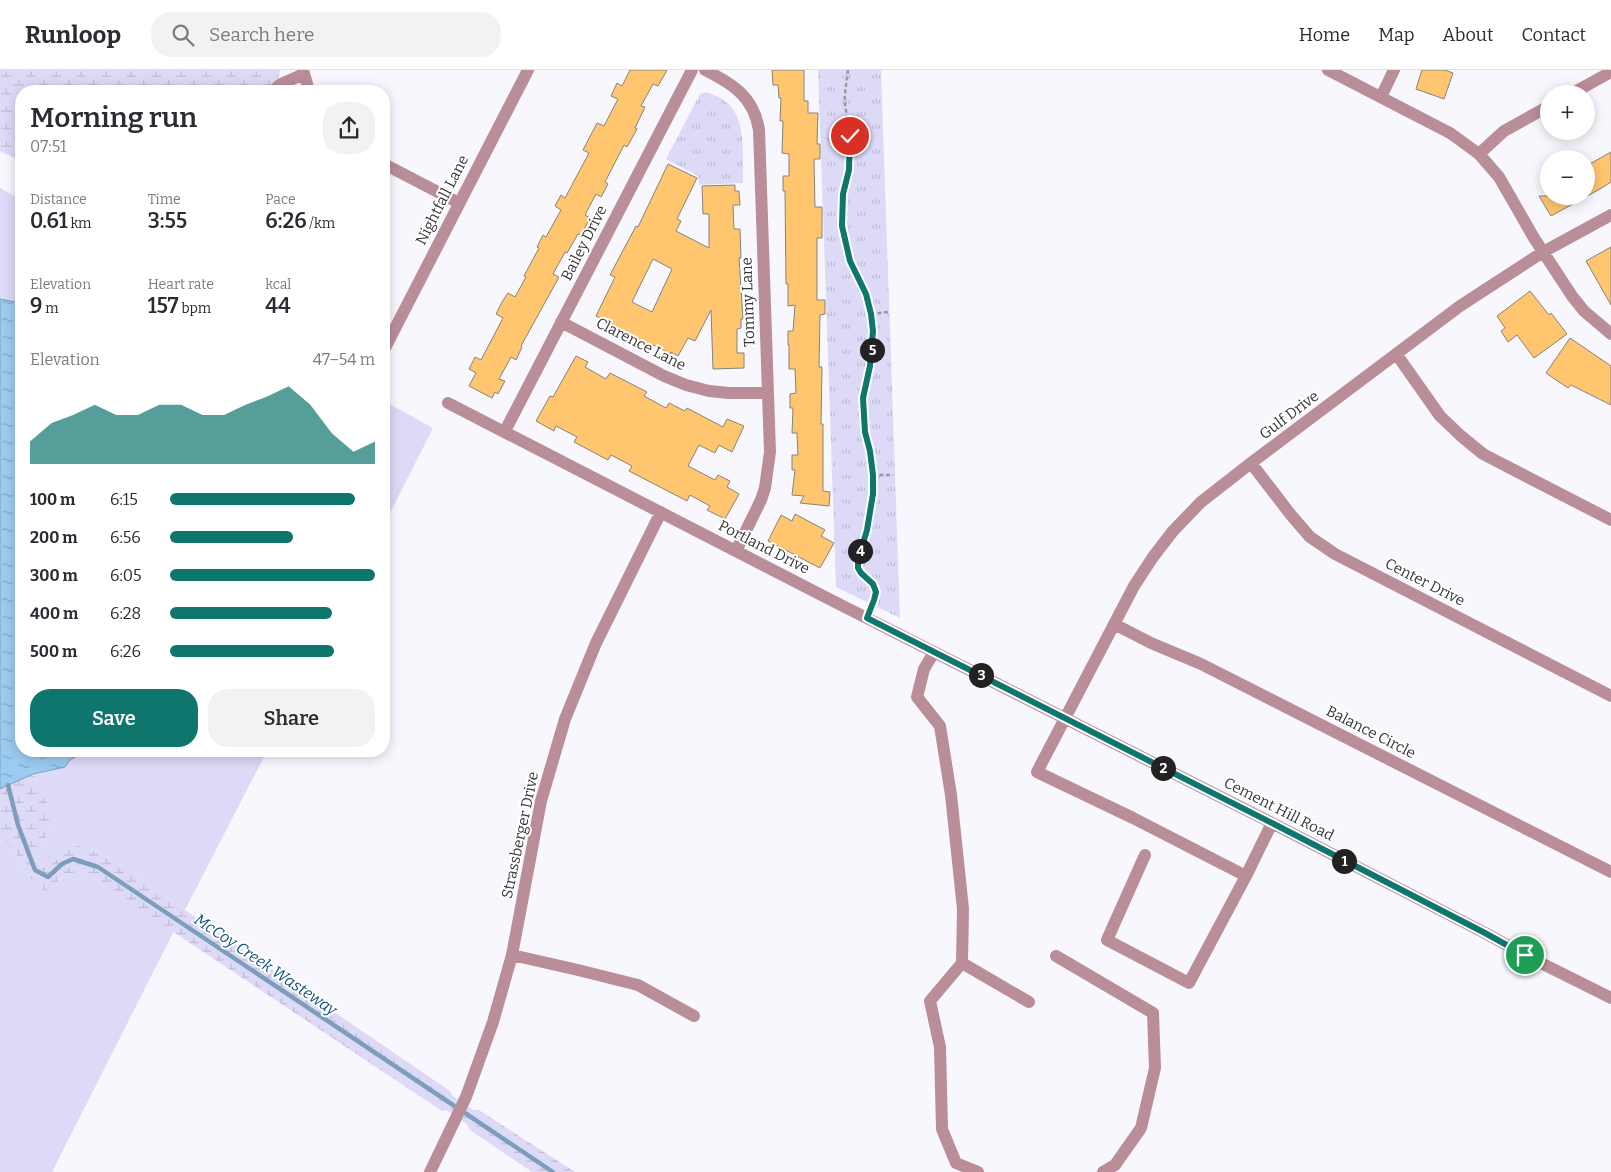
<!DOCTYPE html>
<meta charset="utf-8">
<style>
body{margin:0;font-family:Bitter,serif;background:#f2f2f3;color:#2b2b33;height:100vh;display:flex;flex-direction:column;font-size:19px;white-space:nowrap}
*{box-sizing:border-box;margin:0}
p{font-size:16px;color:#7c7c81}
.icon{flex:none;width:28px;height:28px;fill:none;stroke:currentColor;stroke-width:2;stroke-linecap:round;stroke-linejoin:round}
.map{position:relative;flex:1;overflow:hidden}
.side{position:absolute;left:15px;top:15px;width:375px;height:672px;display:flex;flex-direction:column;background:#fff;border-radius:20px;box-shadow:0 2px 12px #0003}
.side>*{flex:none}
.buttons{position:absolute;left:1540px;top:15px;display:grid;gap:10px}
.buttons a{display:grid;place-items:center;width:55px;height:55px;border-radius:50%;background:#fff;box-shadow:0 2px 12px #0003;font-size:25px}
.pin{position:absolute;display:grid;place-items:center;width:42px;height:42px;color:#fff;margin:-21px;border:2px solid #fff;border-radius:50%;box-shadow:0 1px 5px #0007}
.km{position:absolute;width:25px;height:25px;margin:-12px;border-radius:50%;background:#222;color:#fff;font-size:14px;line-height:25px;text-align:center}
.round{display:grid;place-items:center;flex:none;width:52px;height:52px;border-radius:20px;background:#f2f2f3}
.head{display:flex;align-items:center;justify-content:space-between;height:85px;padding:0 15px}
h1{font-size:28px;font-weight:600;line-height:38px}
.metrics{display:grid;grid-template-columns:repeat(3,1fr);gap:8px;height:85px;padding:5px 15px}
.metrics div{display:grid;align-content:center}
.metrics b{font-size:21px;font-weight:600}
.metrics small{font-size:14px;font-weight:400}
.metrics p{font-size:14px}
.chart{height:140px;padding:10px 15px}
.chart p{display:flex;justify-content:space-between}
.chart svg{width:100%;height:90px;margin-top:5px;fill:#0f766e;opacity:.7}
.button{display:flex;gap:10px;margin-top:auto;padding:10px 15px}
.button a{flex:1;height:58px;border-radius:20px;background:#0f766e;color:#fff;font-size:20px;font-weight:600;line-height:58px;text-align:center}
.button a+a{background:#f2f2f3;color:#2b2b33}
ul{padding:0 15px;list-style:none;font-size:16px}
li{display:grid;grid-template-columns:80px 60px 1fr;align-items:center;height:38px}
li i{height:12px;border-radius:6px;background:#0f766e}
header{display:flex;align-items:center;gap:30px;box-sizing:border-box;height:70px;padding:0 25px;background:#fff;border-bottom:1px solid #e1e1e2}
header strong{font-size:24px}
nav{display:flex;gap:28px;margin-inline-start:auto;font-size:18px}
.search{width:350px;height:45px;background:#f2f2f3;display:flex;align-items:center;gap:12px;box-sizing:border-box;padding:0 18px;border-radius:20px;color:#7c7c81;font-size:19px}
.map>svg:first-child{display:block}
</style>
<header>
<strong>Runloop</strong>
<div class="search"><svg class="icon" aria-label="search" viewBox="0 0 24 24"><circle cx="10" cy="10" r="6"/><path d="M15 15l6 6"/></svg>Search here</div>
<nav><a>Home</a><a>Map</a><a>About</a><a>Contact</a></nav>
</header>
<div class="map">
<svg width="1611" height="1102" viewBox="0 0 1611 1102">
<defs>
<pattern id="wetland-marsh" width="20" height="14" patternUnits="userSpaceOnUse" patternTransform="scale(1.25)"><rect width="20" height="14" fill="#dddaf8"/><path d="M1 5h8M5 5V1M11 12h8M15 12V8" fill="none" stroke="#bebcd5"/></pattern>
<pattern id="park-tufts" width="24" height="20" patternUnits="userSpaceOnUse" patternTransform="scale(1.25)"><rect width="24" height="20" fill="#dddaf8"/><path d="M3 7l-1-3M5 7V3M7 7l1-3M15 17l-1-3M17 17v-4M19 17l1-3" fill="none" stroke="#bebcd5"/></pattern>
<pattern id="water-ripples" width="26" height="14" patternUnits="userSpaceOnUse" patternTransform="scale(1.25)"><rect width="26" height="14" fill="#9bcbf1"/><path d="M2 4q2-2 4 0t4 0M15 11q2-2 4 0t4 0" fill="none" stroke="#7fa6c4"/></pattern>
</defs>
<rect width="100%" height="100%" fill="#f8f7fe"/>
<path fill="#dddaf8" d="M0,118L21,130V233L0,229Z
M384,331L433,358L384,455Z
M85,681H267L185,840L129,800L105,786L73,774L47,798L36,793L38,784L55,749L33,704L65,697L70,690Z
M0,765L5,772L16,783L22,799L31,809L39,813L45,822C66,810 58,798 88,805L174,861L52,1102H0Z"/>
<path fill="url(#wetland-marsh)" d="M0,0H280C280,9 274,14 268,19L263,15L259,19L260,21H21V91L0,81Z
M33,704L55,749L38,784L36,793L47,798L73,774L105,786L129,800L185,840L450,1021L452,1025L473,1040H479L575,1102H532L470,1060L467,1054L446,1040L442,1041L88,805C59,798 65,810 45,822L39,813L31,809L22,799L16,783L5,772L0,765V719Z"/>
<path fill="url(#park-tufts)" d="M818,0H881L900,548L836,517Z
M707,22C713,25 720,27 725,31C748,48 742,88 743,113L699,115L698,106L666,89L700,24Z"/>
<path fill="url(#water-ripples)" stroke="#7d9eba" d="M0,229L21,233V681H85L70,690L65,697L33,704L0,719Z"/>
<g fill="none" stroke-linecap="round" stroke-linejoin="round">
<path stroke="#7d9eba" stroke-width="4.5" d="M8,715L18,755L35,800L48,807L62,794L73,789L98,797L553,1102"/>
</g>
<path fill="#ffc56f" stroke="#87837c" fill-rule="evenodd" d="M630,0H667L658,16L653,14L641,36L645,37L635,58L637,59L627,77L624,75L605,112L608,114L601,127L596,124L585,145L590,148L581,165L578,164L567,183L565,182L553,204L559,207L521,276L522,277L516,290L511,287L499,309L505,311L498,324L495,322L492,328L469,316L476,303L469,299L475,287L481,290L503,248L496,244L502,232L508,223L515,227L526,207L524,206L539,178L537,177L543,165L546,167L561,140L555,136L561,125L565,128L589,83L583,80L597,53L604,56L618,29L611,26L617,13L622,16Z
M772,0H804V31H808V43H818L817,74H820V89H814L815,137H822V168H817V230H825V244L820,245L819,297H822L821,354H823V421L830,422L829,436L800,433L804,426L792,425L795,400H792V385H798L797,363H792L793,338H790V324L796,323L795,299H789V275H788V261H793L795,235L788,236V214H786L785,121H783V106H789V84L782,83L783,51H780L781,28H779L778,15H773Z
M1422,0H1445L1453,3L1444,29L1416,19Z
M1611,82V112L1600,119L1551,146L1539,126H1586V96Z
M668,94L697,108L677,149L681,151L676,161L709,178V144H703L702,116L735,115V121H739L740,135H733L734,159H740L741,188H739L743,249H741V258L737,259V283H744V298L713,299L711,240L695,271L688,268L678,286L671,282V284L651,274L650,275L596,246L615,207L610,205L636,156L638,157ZM653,189L672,199L652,242L632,232Z
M1611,177V235L1586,191Z
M1530,221L1549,245L1551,243L1567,264L1534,288L1517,265L1508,272L1501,261L1505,258L1497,246Z
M1570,268L1611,296V335L1571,315L1568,318L1546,303Z
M576,286L588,292L585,297L606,309L610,303L647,322L644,326L666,338L669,333L685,341L687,338L723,357L727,349L744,356L732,382L719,375L715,383L699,375L688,396L715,410L718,405L730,411L727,417L739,424L725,449L707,440L710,436L690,425L687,431L629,401L632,396L611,385L608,390L574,372L577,367L556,356L554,361L536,351L550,326L553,327Z
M795,444L825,460L821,466L834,473L820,498L768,471L781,445L792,451Z"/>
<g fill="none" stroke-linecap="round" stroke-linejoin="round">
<path stroke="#99989d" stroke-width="2.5" stroke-dasharray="4 2.5" stroke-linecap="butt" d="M848,0C847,11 844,23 845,34C847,50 851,66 851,83C850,97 846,110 843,123C841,139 842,157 845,172C851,204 872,229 873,262C873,273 872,285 870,296C868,307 864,318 863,329C861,362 876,393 873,426C871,438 870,449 867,460C864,470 857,482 857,493C858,514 885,506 871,538
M871,244L888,242
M873,405H893"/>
<path stroke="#ba8e99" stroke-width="12" d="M303,0L309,21
M705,0C733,14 754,27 759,60L770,382L765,418L761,430L736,481
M1328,0L1450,63L1479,84L1499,107L1534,168L1572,226L1584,241L1611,264
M273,21L281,14L304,4
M1571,24L1611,2
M1381,27L1394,0
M1479,84L1504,61L1549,36
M384,94L459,133
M561,252L664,306L686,315L709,321L729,323H767
M386,276L528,0
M1397,285L1440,346L1461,366L1483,384L1611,450
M448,333L833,531L1272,753L1485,863L1525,885L1611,928
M505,361L692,0
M1251,393L1291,445L1310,467L1335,484L1611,626
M1114,554L1151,573L1201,594L1611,802
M934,582L924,599L917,627L940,656L951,725L963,839L962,893L1029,932
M1272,753L1246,806L1133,748L1037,702L1134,516L1153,487L1173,461L1201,432L1251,393L1460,236L1543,182L1611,145
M1145,785L1107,870L1189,913L1246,806
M512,885L578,900L638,915L694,946
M1056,886L1153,943L1155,998L1141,1058L1115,1095L1103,1102
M962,893L930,931L940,977L942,1059L956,1093L978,1102
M430,1102L466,1027L493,952L512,885L541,731L565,649L596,573L661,442"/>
</g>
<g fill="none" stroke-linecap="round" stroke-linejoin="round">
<g stroke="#fff" stroke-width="10">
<path id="route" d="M850,66L849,100L843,124L842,156L850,191L866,224L871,244L873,261L870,296L863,328L865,362L870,381L873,405V424L867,460L858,490V498L861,503L873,514L876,522L874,530L867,548L1272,753L1485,863L1525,885"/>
</g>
<use href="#route" stroke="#0f766e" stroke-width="6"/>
</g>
<g text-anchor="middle" stroke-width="4" stroke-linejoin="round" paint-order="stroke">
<g font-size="15" fill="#363639" stroke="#fff">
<text transform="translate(442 130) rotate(-63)" y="5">Nightfall Lane</text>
<text transform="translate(584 173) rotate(-63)" y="5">Bailey Drive</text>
<text transform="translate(748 232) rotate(-92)" y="5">Tommy Lane</text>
<text transform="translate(641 274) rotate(27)" y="5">Clarence Lane</text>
<text transform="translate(1289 345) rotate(-37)" y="5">Gulf Drive</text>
<text transform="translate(764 477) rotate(27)" y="5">Portland Drive</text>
<text transform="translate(1425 512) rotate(27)" y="5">Center Drive</text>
<text transform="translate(1371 662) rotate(27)" y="5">Balance Circle</text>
<text transform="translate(1279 739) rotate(27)" y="5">Cement Hill Road</text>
<text transform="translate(520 765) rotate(-78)" y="5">Strassberger Drive</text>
</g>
<g font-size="16" font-style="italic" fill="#12517a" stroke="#fff">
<text transform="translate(266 894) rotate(34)" y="6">McCoy Creek Wasteway</text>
</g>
</g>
</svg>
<div class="buttons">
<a>+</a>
<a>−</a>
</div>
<div class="pin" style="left:1525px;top:885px;background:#1e9e55"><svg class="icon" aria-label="arrive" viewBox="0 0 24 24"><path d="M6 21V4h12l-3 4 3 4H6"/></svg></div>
<div class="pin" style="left:850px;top:66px;background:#d93025"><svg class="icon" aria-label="check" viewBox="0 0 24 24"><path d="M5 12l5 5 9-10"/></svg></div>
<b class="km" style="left:1344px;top:791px">1</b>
<b class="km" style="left:1163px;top:698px">2</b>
<b class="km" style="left:981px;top:605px">3</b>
<b class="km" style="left:860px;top:481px">4</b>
<b class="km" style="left:872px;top:280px">5</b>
<section class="side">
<div class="head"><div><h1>Morning run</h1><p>07:51</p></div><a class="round"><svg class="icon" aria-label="share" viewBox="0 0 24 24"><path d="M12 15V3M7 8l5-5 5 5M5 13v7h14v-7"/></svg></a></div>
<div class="metrics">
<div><p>Distance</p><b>0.61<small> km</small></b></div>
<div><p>Time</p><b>3:55</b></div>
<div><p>Pace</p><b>6:26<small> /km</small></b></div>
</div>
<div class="metrics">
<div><p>Elevation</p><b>9<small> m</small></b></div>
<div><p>Heart rate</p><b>157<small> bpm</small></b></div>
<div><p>kcal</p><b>44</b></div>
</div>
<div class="chart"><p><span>Elevation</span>47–54 m</p>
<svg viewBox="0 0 160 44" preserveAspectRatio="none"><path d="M0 44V33L10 24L20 20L30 15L40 20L50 20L60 15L70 15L80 20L90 20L100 15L110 11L120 6L130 15L140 29L150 38L160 33V44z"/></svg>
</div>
<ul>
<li><b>100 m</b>6:15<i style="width:90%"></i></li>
<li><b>200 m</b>6:56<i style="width:60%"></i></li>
<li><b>300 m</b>6:05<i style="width:100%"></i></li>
<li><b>400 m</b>6:28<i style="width:79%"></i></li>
<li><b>500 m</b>6:26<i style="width:80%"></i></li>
</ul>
<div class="button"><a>Save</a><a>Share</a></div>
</section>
</div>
